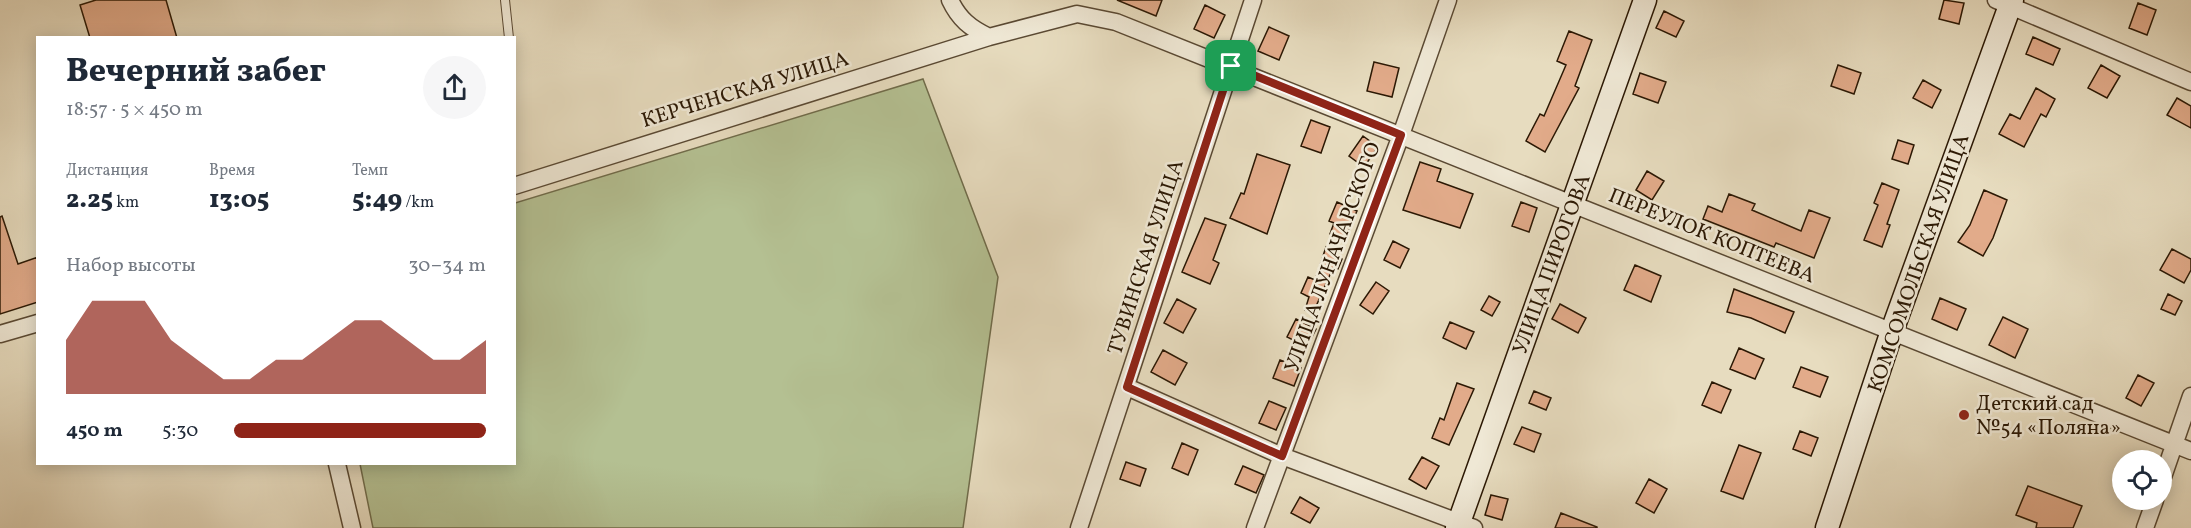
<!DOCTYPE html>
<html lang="ru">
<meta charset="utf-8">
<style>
body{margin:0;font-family:Vollkorn,serif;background:#f6f6f7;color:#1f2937;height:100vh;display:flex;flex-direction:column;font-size:22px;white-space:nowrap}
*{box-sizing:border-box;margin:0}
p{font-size:20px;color:#747a83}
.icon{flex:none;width:33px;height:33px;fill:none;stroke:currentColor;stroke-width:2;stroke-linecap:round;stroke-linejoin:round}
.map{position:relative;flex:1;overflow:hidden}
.details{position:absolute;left:36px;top:36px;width:480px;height:429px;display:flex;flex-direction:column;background:#fff;border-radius:0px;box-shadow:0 3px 15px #0003}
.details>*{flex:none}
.tools{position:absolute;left:2112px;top:450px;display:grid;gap:12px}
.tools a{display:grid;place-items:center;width:60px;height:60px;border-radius:50%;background:#fff;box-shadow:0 3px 15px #0003;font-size:30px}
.pin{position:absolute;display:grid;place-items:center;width:51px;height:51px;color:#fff;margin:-26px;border-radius:12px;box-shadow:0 3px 9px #0006}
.round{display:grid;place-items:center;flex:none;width:63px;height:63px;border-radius:32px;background:#f6f6f7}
.head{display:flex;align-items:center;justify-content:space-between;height:102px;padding:0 30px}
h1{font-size:33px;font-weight:800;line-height:45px}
.metrics{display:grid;grid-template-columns:repeat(3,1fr);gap:9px;height:102px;padding:6px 30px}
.metrics div{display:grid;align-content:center}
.metrics b{font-size:26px;font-weight:800}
.metrics small{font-size:16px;font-weight:400}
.metrics p{font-size:16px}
.chart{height:168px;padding:12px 30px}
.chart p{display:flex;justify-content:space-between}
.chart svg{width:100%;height:108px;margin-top:6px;fill:#8f2418;opacity:.7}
ul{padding:0 30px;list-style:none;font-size:20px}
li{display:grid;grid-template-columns:96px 72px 1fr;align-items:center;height:45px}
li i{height:15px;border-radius:8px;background:#8f2418}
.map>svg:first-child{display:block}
</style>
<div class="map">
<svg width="2191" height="528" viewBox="0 0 2191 528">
<rect width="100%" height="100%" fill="#e7dcbf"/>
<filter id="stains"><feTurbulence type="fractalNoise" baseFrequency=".00333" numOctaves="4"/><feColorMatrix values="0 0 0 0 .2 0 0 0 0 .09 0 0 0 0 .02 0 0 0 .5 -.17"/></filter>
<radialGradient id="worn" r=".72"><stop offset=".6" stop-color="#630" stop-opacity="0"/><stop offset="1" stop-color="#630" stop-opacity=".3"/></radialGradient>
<path fill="#b4c092" stroke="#706c4b" stroke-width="1.5" d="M923,79L998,277L963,528H373L360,464H514L515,203Z"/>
<path fill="#e2ab8a" stroke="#2b1804" stroke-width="1.5" d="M96,0H166L177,38H90L80,5Z
M1117,0H1162L1156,16Z
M1944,0L1964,3L1959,24L1939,19Z
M2138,3L2156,10L2147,35L2129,28Z
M1205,5L1225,15L1214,38L1194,29Z
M1664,11L1684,21L1676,37L1656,28Z
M1269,27L1289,36L1279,60L1258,51Z
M1569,31L1592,40L1575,86L1579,88L1545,152L1526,141L1540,114L1544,116L1566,65L1557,61Z
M2033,37L2060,49L2053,65L2026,54Z
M1374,62L1399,68L1392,97L1367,91Z
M1838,65L1861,73L1854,94L1831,86Z
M2101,65L2120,76L2107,98L2088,88Z
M1640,73L1666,82L1658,103L1633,94Z
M1923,80L1941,90L1932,108L1913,98Z
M2036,88L2055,99L2046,117L2041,114L2024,147L1999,134L2010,114L2020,119Z
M2177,98L2191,106V128L2167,115Z
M1311,120L1330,127L1321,153L1301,146Z
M1363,136L1378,147L1364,167L1349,156Z
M1898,140L1914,145L1908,164L1892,159Z
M1257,154L1290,165L1267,234L1230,218L1241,193L1244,194Z
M1420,162L1441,169L1437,181L1473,194L1460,228L1403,210Z
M1647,171L1664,181L1652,200L1636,190Z
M1882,183L1899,190L1887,224L1890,225L1882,247L1864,240L1878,205L1874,203Z
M1984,190L2007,200L1993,238L1983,256L1958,242L1970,225Z
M1729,194L1755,204L1752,210L1801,231L1809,210L1830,218L1814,258L1776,243L1774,247L1703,219L1708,206L1722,212Z
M1337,202L1357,211L1344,241L1330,234L1334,223L1329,221Z
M1521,202L1537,208L1529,232L1512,226Z
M2,216L18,264L38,257V302L0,314V217Z
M1205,218L1226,225L1213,260L1219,263L1210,284L1182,272Z
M1393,241L1409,249L1400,268L1384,260Z
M1326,247L1342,259L1338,269L1333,268L1313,313L1305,310L1309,297L1301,293L1308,277L1315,280Z
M2172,249L2191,259V270L2184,283L2160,270Z
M1635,265L1661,276L1651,302L1624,290Z
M1376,282L1389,291L1373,314L1360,305Z
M1734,289L1794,312L1785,333L1751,318L1727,312Z
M2168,294L2182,301L2175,315L2161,309Z
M1489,296L1500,302L1492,316L1481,310Z
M1940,298L1966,309L1957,330L1932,319Z
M1177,299L1196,309L1183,333L1164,323Z
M1560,304L1586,318L1578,333L1552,319Z
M2003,317L2028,329L2015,358L1989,345Z
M1296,319L1316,329L1307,347L1287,337Z
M1450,322L1474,332L1466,349L1443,338Z
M1739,348L1764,359L1755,379L1730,369Z
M1163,350L1187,363L1175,385L1151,372Z
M1280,360L1301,368L1294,386L1273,378Z
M1801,367L1828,377L1820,397L1793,387Z
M2138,375L2154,383L2141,406L2126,398Z
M1712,382L1731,390L1721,413L1702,405Z
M1457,383L1474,389L1449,445L1432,438L1440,418L1444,420Z
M1534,391L1551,398L1546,410L1529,403Z
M1269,401L1286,408L1276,430L1259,423Z
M1522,427L1541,434L1534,452L1514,444Z
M1800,431L1818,438L1811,456L1793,449Z
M1182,443L1198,450L1188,475L1172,468Z
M1739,445L1761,453L1743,499L1721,491Z
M1422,457L1439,466L1426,489L1409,479Z
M1126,462L1146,469L1140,486L1120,479Z
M1243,466L1264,475L1256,493L1235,484Z
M1649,479L1667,489L1654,513L1636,503Z
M2028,486L2082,506L2073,528H2036L2037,523L2016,515Z
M1491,495L1508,499L1502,520L1485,515Z
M1300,497L1319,508L1310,523L1291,513Z
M1561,513L1597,527V528H1555Z"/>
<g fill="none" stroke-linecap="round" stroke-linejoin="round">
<g stroke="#5a4933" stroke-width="10">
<path id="service" d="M505,0L509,38"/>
</g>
<g stroke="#5a4933" stroke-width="19">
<path id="minor" d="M950,0C959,19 970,28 989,37L1077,14L1116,22L2191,451
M1996,0L2191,82
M514,186L989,37
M0,334L38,323
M1127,387L1282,456L1474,528
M337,464L352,528
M2162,480L2191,396
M1079,528L1253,0
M1255,528L1401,135L1448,0
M2145,528L2155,500"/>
</g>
<g stroke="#2b1804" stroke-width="25">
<path id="secondary" d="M1457,528L1645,0
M1827,528L1892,331L2012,0"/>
</g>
<use href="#service" stroke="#efe8d5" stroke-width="8"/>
<use href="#minor" stroke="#efe8d5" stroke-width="16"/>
<use href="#secondary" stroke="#efe8d5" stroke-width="22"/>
</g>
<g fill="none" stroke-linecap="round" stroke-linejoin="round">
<g stroke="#fff" stroke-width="12">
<path id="route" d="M1231,66L1401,135L1282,456L1127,387Z"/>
</g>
<use href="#route" stroke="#8f2418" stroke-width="8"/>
</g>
<circle fill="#8f2418" stroke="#efe8d5" stroke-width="2" cx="1964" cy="415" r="6"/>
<g text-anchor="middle" stroke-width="5" stroke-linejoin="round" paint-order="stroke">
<g font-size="21" fill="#2b1804" stroke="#efe8d5">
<text transform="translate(745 89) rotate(-17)" y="7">КЕРЧЕНСКАЯ УЛИЦА</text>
<text transform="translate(1712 235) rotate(22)" y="7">ПЕРЕУЛОК КОПТЕЕВА</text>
<text transform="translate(1145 257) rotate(-72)" y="7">ТУВИНСКАЯ УЛИЦА</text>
<text transform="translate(1332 257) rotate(-70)" y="7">УЛИЦА ЛУНАЧАРСКОГО</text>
<text transform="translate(1918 263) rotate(-71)" y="7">КОМСОМОЛЬСКАЯ УЛИЦА</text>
<text transform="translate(1551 264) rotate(-70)" y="7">УЛИЦА ПИРОГОВА</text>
</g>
<g font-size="21" fill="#2b1804" stroke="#efe8d5" text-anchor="start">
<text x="1976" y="410">Детский сад<tspan x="1976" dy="24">№54 «Поляна»</tspan></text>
</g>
</g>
<rect width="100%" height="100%" filter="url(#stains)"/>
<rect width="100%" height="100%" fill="url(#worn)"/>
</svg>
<div class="tools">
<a><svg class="icon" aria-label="locate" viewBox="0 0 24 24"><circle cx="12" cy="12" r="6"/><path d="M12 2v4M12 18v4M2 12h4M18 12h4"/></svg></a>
</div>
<div class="pin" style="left:1231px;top:66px;background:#1e9e55"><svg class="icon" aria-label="arrive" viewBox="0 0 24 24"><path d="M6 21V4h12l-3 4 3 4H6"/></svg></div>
<section class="details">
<div class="head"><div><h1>Вечерний забег</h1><p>18:57 · 5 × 450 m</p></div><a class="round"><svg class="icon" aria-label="share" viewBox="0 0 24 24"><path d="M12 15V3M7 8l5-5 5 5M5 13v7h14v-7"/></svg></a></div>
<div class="metrics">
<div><p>Дистанция</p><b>2.25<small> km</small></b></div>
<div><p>Время</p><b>13:05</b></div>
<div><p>Темп</p><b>5:49<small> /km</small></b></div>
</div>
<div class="chart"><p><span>Набор высоты</span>30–34 m</p>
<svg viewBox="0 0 160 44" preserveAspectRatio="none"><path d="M0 44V22L10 6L20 6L30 6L40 22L50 30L60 38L70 38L80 30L90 30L100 22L110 14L120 14L130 22L140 30L150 30L160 22V44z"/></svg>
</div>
<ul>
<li><b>450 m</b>5:30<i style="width:100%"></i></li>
</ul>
</section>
</div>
